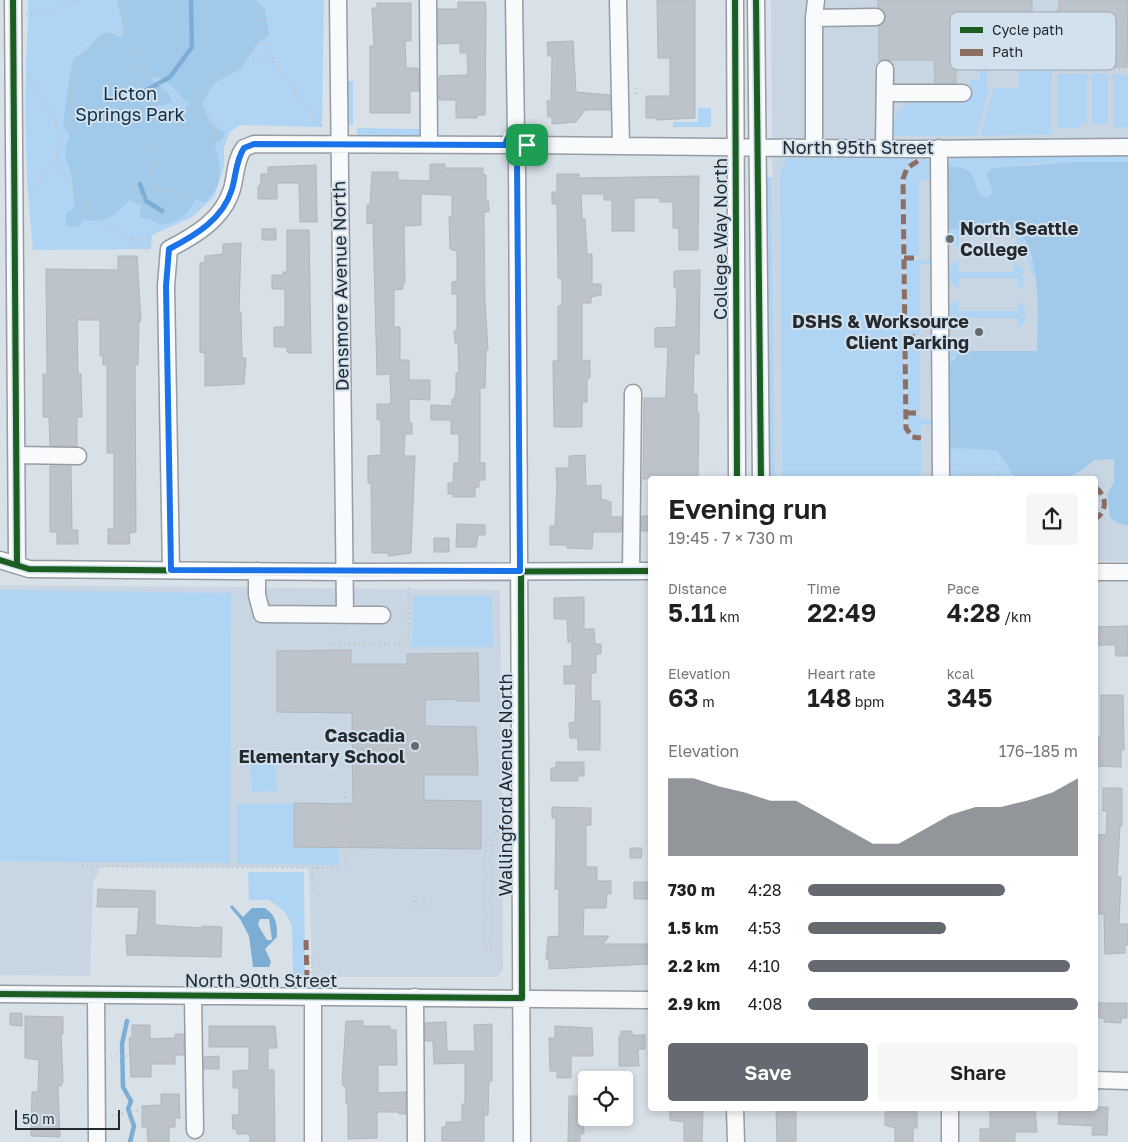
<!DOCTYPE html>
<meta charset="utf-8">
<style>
body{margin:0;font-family:"Golos Text",sans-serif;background:#f6f6f6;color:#202124;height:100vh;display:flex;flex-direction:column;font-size:19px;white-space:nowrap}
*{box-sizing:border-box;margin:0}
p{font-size:16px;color:#757577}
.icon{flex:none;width:28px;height:28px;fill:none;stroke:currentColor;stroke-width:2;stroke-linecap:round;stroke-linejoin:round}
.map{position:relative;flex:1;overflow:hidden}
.panel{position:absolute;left:648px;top:476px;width:450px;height:635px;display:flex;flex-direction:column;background:#fff;border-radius:5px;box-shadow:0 2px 8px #0003}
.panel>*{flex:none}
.tools{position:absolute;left:578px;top:1071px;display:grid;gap:10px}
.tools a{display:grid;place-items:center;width:55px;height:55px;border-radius:5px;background:#fff;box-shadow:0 2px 8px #0003;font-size:25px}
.scale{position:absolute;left:15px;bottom:12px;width:105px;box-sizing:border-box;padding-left:5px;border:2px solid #252a2f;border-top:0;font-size:14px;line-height:18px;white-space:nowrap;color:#252a2f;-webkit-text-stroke:4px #d2e1ee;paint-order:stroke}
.pin{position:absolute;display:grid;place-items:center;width:42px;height:42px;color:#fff;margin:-21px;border-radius:10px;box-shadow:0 2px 8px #0006}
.round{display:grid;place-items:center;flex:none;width:52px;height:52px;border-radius:5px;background:#f6f6f6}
.headline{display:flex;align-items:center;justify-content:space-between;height:85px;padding:0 20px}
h1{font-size:28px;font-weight:600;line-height:38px}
.figures{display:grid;grid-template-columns:repeat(3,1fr);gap:8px;height:85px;padding:5px 20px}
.figures div{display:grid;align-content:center}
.figures b{font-size:25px;font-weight:600}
.figures small{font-size:14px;font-weight:400}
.figures p{font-size:14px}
.chart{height:140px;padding:10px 20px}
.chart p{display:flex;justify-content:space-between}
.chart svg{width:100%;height:90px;margin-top:5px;fill:#646a70;opacity:.7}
.cta{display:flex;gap:10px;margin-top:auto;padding:10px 20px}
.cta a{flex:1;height:58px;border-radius:5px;background:#646a70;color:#fff;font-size:20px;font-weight:600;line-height:58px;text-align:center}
.cta a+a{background:#f6f6f6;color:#202124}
ul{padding:0 20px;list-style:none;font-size:16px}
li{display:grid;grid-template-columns:80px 60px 1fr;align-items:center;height:38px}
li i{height:12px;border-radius:6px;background:#646a70}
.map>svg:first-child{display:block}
</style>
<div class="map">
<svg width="1128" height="1142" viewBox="0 0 1128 1142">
<rect width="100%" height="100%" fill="#d8e0e8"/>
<path fill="#c8d6e4" d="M771,0H1128V561H1095V479H775Z
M0,585L500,590L503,970L497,977H312L309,868L101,867L93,882L90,976L0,975Z"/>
<path fill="#b0d4f3" d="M28,0H324L322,127L240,125L230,132L224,147V167L214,197L192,217L152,235L151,249L33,250C27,191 24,132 26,73C26,48 29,25 28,0Z
M980,59H987V87L990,88L976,136H892C892,88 935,100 970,100V80H980Z
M1019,59H1052L1051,134L980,136L994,88H1019Z
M1057,74H1087V123H1081L1080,128H1057Z
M1092,74H1108V124H1092Z
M1113,74L1128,75V127L1113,128Z
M347,81H353V125H347Z
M698,108H711V127H673V122H698Z
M357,128L420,129V135H357Z
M979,155H1128V162L1029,164L986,177L993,193L987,198C978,196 976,191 976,182L948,166L949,161L955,158Z
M915,157L914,161L902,171L901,179L904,428L911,438L921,440V479H782L780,171L787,158Z
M921,157C933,159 931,170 931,179L919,180V256H906L905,176L908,169L920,163Z
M767,177H772L775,479H769Z
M948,229H1011L1024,239L1037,275H1032L1024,247L1017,246L1016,236H959V247L950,242Z
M906,260H931V264H920V335H907Z
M959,261V272H1013L1014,261L1023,269L1024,285L1018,288V278H959V288L950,283L948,272L952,264Z
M956,301H959V311H1018V301C1027,305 1025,314 1025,322L1018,328V318H959V328C948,325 946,316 950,306Z
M907,339H933V347L920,348V412H908Z
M959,341L958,354L948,363L950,346Z
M908,415H920L921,419H933V425H921V436L913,435L909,431Z
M948,448L997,450L1016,479H948Z
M0,590L231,593L230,863L0,861Z
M413,596H492L493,647H412Z
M276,756L277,791L252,792L250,757Z
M294,803L338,847L339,865L237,864V805Z
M248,872H304L305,977H293L292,925L285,912L269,900H249Z"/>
<path fill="#a1c9ea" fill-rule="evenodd" d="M117,0H255L265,9L269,35L257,43L241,69L214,83L202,103L210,124L225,132L222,140L215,143C220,168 226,181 206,202L195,200C186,218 178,222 159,225L152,220L140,217L141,205L129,200C117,215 105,223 84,220L78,227L66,226V213L75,207C73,197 74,185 71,175C67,158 61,154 70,137L63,125C65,114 70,64 74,59C77,55 84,54 87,50C96,41 94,38 107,32L121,37L124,31ZM155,77C169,78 179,97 190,104L173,122L159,118L151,107L173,103L167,92L152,80Z
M1077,162H1128V526L1116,522L1110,517L1107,494L1114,482V459L1094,460C1071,484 1047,479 1016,479L997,450L948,448V363L955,359L959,351H1037C1037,326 1044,235 1010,229C991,225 967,229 948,229V166C988,168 967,194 987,198L993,193L986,173L994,168Z"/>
<path fill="#7cadd4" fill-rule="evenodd" d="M232,905L243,917L252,908H265C277,917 277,923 277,937L265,949L271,962L269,967H253L249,936L240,919L230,907ZM260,919H269L272,940H267L258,925Z"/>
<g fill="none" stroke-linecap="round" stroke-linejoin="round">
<path stroke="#7cadd4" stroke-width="4.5" d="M138,95L170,77L192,47L191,0
M140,184L146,201L162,211
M127,1021L122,1044L123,1087L131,1101L128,1109L134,1126L130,1142"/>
</g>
<path fill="#bdc3ca" stroke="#b0b7bd" d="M657,0H695V118L656,120V118H646V96H670V58H658Z
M878,0H1032V59H956V83H935L934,60H879V26L884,22L886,16L884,11L878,8Z
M1059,0H1128L1127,67L1072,68V47H1057V10H1059Z
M458,2H485L486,8L485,115H477V118H456V100H439V76L468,75L467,53H460V43L438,44V9H458Z
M377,3H411V41H405L406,68H418L419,91H410V113H370V46H374L372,8H377Z
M573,41L576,92L610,95V110H585L576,122L552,124V117H548L547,101H551L552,56H548L547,42Z
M430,164H445V168H483V175H486V200H488L489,212H484V221L485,302L488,350H486L485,388H480V463H485V480H479V487H475V497H453V494H448V483H453L454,463H459V434H451V420H431V405L452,406V399H454L456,392V373H459L458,343H455L454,331H457V294H452V282L457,281V251L450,249L449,217H452V195L421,194V225L404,226L405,283H403V289L394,290V327H400V360H409V380H430V400L409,399V423H412V434H405L404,456H415L411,553L388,556V553H372L371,483H368V456L381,455V420H377V404H390L391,401L390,374L377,375L373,223L367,224V205H370L372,172H398V180L430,181Z
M316,165L317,222H300L299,183H277V199H258V187L261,183V174H268V167Z
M557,174H579V178L699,176L698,250H679V228H673V202H660V198H634V231H612V200H604V194H581L582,219H585L587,254H592V284H601V295L591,297V303H582V361L590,360V378H587V402H582V427H554L553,361H558V306H562V278H558L557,204H552V192H557Z
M262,229H276V240H262Z
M287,230H309L311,353H290L287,352V347H274V327H285V289H272V275H283V272H287Z
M241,243L239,312H241L242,358H246L244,384L205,386V353L200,352V263L205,262V256L223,254V244Z
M118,256H137L141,321H139L138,365H135L136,532L129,533L130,544H108V529H114V453H107V365H103V356H100V320H77L78,374H81L82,417H77V446H50L49,417H43V374H47L46,269L118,270Z
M700,270L699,354H694L693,394H697V413H699L698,479H643L644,398H666V394L668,347H655V328L676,327L677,288H674V271Z
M585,455L586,486L601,485V499L611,502V517H622L621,532H593L592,549L567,548V545H550V526H555L557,487L556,468H569V456Z
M50,466H71L72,530H78V544H57V532H50Z
M642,516H650V531H641Z
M457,524L485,525V535H478L476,547H456Z
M434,538H449V552H434Z
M584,597V629H594L595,644H601V654H596V673H591V701H600V750H578V738H570L569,723L575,722L576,684H564V666H572V642H568L567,619H554V598Z
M1128,626V656H1116L1115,645H1095V627Z
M351,650V664H407V654L478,653L479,701H456V699L425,700V726L476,727L478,775H424V800L481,801V849L294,847V803L353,804L352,713L277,712V651Z
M1101,695H1123L1124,750H1121V767L1095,766V737H1101Z
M556,762H584V776H578V781H551V768H556Z
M1103,788H1122V826H1120L1117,877H1121L1119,924H1128V945H1125V953L1105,954L1104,914H1095V834L1106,835L1107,811H1103Z
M552,807L591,808V825H586V867H597V881H611V894H607L606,908H584L583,936H609L603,944H650V964L549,969V959H546L548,937L559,936V889H555L556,818H552Z
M630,848H642L641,858H630Z
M634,882H650V899H634Z
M98,889L155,891V925L202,928V926L222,927L221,957L127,955L126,935H137L139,907H97Z
M1096,1003H1127V1018H1121V1023L1104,1022V1018H1096Z
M10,1013H22V1026L10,1025Z
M25,1016L63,1017V1034H61L63,1082L61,1086H58L60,1137L31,1136L32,1092H38L39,1060L25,1058Z
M346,1021H363V1026H390V1030H396L397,1065H378V1093L406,1092V1114H399V1112H377V1138L348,1139V1104H346V1086H343L342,1081Z
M446,1022L447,1051H475L474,1025L492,1024V1081H489L488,1115H484V1141H442V1127H446V1122H462V1104H465V1063L434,1064L433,1041H425V1023Z
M132,1025H150V1039L175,1038V1034H184V1055H175V1064H151V1077H131L129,1038H132Z
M209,1026H275L277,1048H268V1070H274L275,1142H250V1134H237V1130L233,1129L232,1115H239V1088H233V1071L249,1070V1047H209Z
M555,1026L592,1028L593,1056H571V1078H557V1071H550L549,1038H555Z
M621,1031H632V1035H645V1049H638L639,1066H619V1036H621Z
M219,1056V1069H204V1057Z
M161,1094H179L180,1118H175V1127H169V1142H148L147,1127H142V1106L161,1105Z
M569,1096H586V1112H583L584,1134H580V1142H568Z
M1095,1107H1108L1107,1135H1092L1093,1126L1058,1124L1059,1109H1095Z
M670,1109H703L702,1142H684V1122L670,1120Z
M776,1109H796V1142H777Z
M887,1109H917V1128H913V1142H895V1128L885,1125V1113H887Z
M990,1109H1035L1037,1132H1015V1142H980V1129H990Z"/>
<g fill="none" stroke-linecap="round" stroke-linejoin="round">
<g stroke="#969ca2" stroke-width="19">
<path id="minor" d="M13,0L17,564
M338,0L345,615
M428,0L429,144
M514,0L516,134
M618,0L621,146
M735,0L737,479
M756,0L761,479
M814,18L876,17
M885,93H963
M527,145L916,149L1128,147
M814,147V18L816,0
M884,147L885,69
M939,148L941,479
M517,157L522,1142
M17,455L78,456
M0,560L29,569L344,572L650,571
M171,570L166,286L169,249C196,235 223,219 232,189C236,175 235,160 244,148L254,144L505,145
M257,571V595L262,614L382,615
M631,571L633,393
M1095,572H1128
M0,994L650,1000
M96,995L97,1142
M193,996L195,1130
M313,997V1142
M415,997L416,1142
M1095,1080L1128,1081
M735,1109L736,1142
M950,1142V1109"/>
</g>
<path stroke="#c0c2c4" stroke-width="2.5" stroke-dasharray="1 4" stroke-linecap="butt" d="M256,0L261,27L274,62
M26,15L49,13L66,3L81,0
M125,18L127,36
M121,32L124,16L122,0
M248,57L256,46L261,28
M958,59V79
M1054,71L1128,70
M28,75L62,133
M636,88V96
M982,120L983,117
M981,126L982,123
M221,143L206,109V86C226,70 250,49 275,63L322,127
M57,155L62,172L90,211L106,226L130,238L149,253
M28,190L36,186L57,155L74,101L73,81L80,55L88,47L121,32L127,36L128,48L138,66L179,99L210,121L230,130
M154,191L152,179L154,161L163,127L179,99
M138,200C170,180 174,187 200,210
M132,238L150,236
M920,337H927
M971,477L999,471
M962,479L961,475L970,473
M971,479L969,469L997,463L1000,479
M329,644L408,645L409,587
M345,792L346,868
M497,831L491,843V950H485V843Z
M82,866L340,868
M313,868V891
M414,907V893
M424,907V893
M312,978V956
M111,1056H131
M112,1116L140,1110"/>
<use href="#minor" stroke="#f9fafc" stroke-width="16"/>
<path stroke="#8d6e63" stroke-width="5" stroke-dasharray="10 5" stroke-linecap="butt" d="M918,161L907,168L903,179L906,428L912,437L921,438
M904,258H919
M905,337H920
M906,413H920
M1095,487C1107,496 1108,511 1095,519
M306,940L307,978"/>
<g stroke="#d2e1ee" stroke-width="9">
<path id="cycleway" d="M13,0L17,564
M735,0L737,479
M756,0L761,479
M0,560L29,569L344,572L650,571
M0,994L522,998L521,571"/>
</g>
<use href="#cycleway" stroke="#1b5e20" stroke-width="6"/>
</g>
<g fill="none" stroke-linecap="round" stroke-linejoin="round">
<g stroke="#fff" stroke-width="10">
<path id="route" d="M516,134L523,137L527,145L524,154L517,157L520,571L171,570L166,286L169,249C196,235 223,219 232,189C236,175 236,160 244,148L254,144L505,145L508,137Z"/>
</g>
<use href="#route" stroke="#1a73e8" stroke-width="6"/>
</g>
<g fill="#646a70" stroke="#d2e1ee" stroke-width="2">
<circle cx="950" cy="239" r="5"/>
<circle cx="979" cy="332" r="5"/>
<circle cx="415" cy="746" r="5"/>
</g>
<g text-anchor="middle" stroke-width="4" stroke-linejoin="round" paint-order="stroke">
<g font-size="18" fill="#102d43" stroke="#d2e1ee">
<text x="130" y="100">Licton<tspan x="130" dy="21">Springs Park</tspan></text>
</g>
<g font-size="18" fill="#252a2f" stroke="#d2e1ee">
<text x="858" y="154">North 95th Street</text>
<text transform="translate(721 239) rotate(-90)" y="6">College Way North</text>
<text transform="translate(341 286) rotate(-91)" y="6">Densmore Avenue North</text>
<text transform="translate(506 785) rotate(-90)" y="6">Wallingford Avenue North</text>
<text x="261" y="987">North 90th Street</text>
</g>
<g font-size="18" font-weight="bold" fill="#252a2f" stroke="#d2e1ee" text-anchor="end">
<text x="960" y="235" text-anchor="start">North Seattle<tspan x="960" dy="21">College</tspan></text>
<text x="969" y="328">DSHS &amp; Worksource<tspan x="969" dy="21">Client Parking</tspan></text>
<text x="405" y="742">Cascadia<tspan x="405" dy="21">Elementary School</tspan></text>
</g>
</g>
<rect x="950" y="12" width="166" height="58" rx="8" fill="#d2e1ee" stroke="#9eaab5" stroke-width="1"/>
<rect x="960" y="27" width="23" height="6" fill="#1b5e20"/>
<rect x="960" y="49" width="23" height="7" fill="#8d6e63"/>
<g font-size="14" fill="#252a2f">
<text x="992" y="35">Cycle path</text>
<text x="992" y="57">Path</text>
</g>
</svg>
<div class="tools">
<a><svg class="icon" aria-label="locate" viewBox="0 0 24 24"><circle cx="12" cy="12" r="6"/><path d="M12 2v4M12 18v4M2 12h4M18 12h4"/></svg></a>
</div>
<div class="scale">50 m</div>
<div class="pin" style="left:527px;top:145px;background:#1e9e55"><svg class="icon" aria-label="arrive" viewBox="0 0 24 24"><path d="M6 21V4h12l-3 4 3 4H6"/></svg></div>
<section class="panel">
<div class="headline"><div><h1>Evening run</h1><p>19:45 · 7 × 730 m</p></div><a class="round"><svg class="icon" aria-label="share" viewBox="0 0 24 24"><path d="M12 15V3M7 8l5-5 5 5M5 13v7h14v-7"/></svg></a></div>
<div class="figures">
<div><p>Distance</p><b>5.11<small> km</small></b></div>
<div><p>Time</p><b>22:49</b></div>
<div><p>Pace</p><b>4:28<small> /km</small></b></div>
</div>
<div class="figures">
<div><p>Elevation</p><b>63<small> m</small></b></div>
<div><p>Heart rate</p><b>148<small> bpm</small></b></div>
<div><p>kcal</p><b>345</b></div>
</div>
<div class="chart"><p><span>Elevation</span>176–185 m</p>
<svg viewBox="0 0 160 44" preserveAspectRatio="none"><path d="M0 44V6L10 6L20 10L30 13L40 17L50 17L60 24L70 31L80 38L90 38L100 31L110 24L120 20L130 20L140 17L150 13L160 6V44z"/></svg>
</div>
<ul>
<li><b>730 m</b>4:28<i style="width:73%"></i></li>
<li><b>1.5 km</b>4:53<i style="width:51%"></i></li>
<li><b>2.2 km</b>4:10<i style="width:97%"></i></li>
<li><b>2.9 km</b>4:08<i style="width:100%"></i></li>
</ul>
<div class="cta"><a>Save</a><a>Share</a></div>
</section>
</div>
